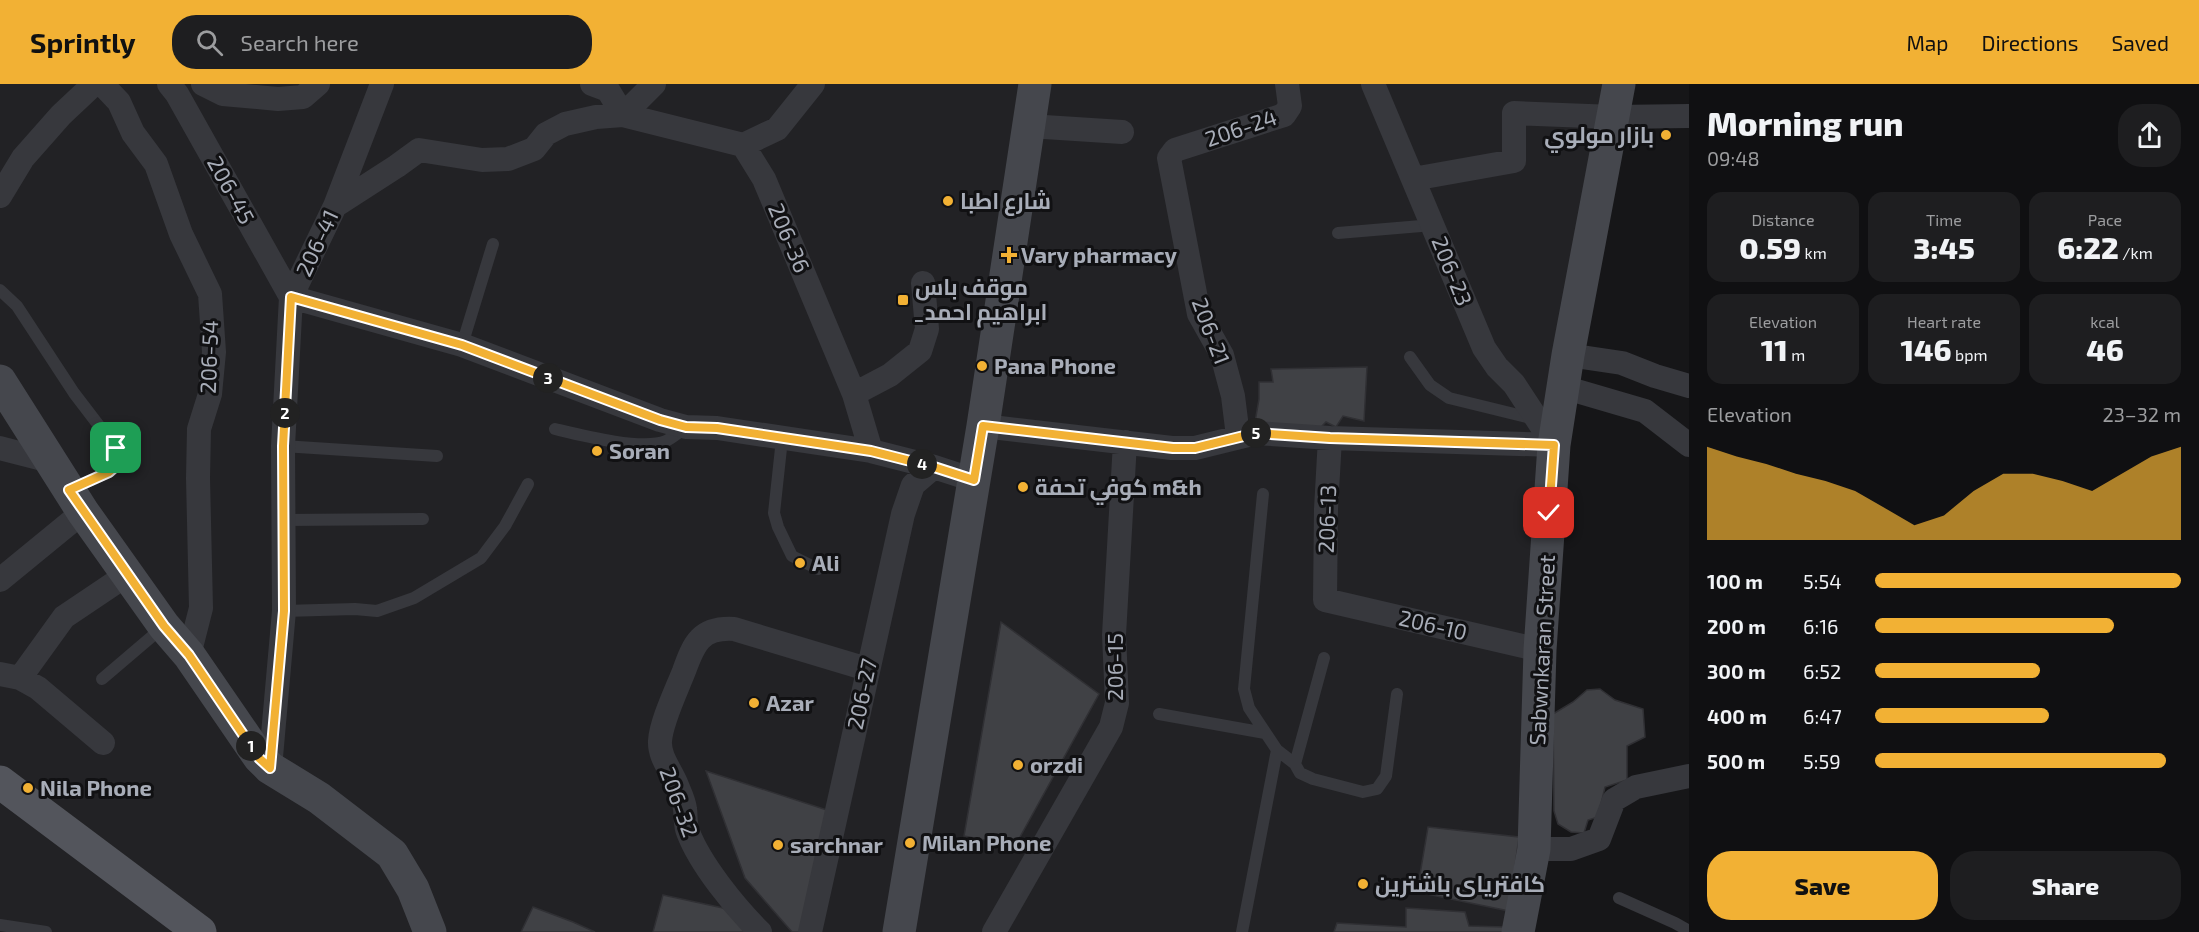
<!DOCTYPE html>
<meta charset="utf-8">
<style>
body{margin:0;font-family:"Exo 2",Cairo,sans-serif;background:#1e1e20;color:#f1f3f6;height:100vh;display:flex;flex-direction:column;font-size:22px;white-space:nowrap}
*{box-sizing:border-box;margin:0}
p{font-size:20px;color:#9c9d9f}
.icon{flex:none;width:33px;height:33px;fill:none;stroke:currentColor;stroke-width:2;stroke-linecap:round;stroke-linejoin:round}
.map{position:relative;flex:1;overflow:hidden}
.panel{display:flex;flex-direction:column;background:#101012;width:510px}
.panel>*{flex:none}
.pin{position:absolute;display:grid;place-items:center;width:51px;height:51px;color:#fff;margin:-26px;border-radius:12px;box-shadow:0 3px 9px #0006}
.km{position:absolute;width:30px;height:30px;margin:-15px;border-radius:50%;background:#222;color:#fff;font-size:16px;line-height:30px;text-align:center}
.round{display:grid;place-items:center;flex:none;width:63px;height:63px;border-radius:24px;background:#1e1e20}
.overview{display:flex;align-items:center;justify-content:space-between;height:102px;padding:0 18px}
h1{font-size:33px;font-weight:800;line-height:45px}
.metrics{display:grid;grid-template-columns:repeat(3,1fr);gap:9px;height:102px;padding:6px 18px}
.metrics div{display:grid;align-content:center;border-radius:15px;background:#1e1e20;text-align:center}
.metrics b{font-size:30px;font-weight:800}
.metrics small{font-size:16px;font-weight:400}
.metrics p{font-size:16px}
.chart{height:168px;padding:12px 18px}
.chart p{display:flex;justify-content:space-between}
.chart svg{width:100%;height:108px;margin-top:6px;fill:#f2b134;opacity:.7}
.button{display:flex;gap:12px;margin-top:auto;padding:12px 18px}
.button a{flex:1;height:69px;border-radius:24px;background:#f2b134;color:#111;font-size:24px;font-weight:800;line-height:69px;text-align:center}
.button a+a{background:#1e1e20;color:#f1f3f6}
ul{padding:0 18px;list-style:none;font-size:20px}
li{display:grid;grid-template-columns:96px 72px 1fr;align-items:center;height:45px}
li i{height:15px;border-radius:8px;background:#f2b134}
header{display:flex;align-items:center;gap:36px;box-sizing:border-box;height:84px;padding:0 30px;background:#f2b134;color:#111}
header strong{font-size:28px}
nav{display:flex;gap:33px;margin-inline-start:auto;font-size:21px}
.search{width:420px;height:54px;background:#1e1e20;display:flex;align-items:center;gap:15px;box-sizing:border-box;padding:0 21px;border-radius:24px;color:#9c9d9f;font-size:22px}
main{display:flex;flex:1;min-height:0}
.map>svg:first-child{display:block}
</style>
<header>
<strong>Sprintly</strong>
<div class="search"><svg class="icon" aria-label="search" viewBox="0 0 24 24"><circle cx="10" cy="10" r="6"/><path d="M15 15l6 6"/></svg>Search here</div>
<nav><a>Map</a><a>Directions</a><a>Saved</a></nav>
</header>
<main>
<div class="map">
<svg width="1689" height="848" viewBox="0 0 1689 848">
<rect width="100%" height="100%" fill="#161618"/>
<path fill="#222225" d="M0,0H1620L1568,271L1518,848H211L0,687Z
M0,693L204,848H0Z"/>
<path fill="#404145" stroke="#303034" stroke-width="1.5" d="M1367,283L1364,337L1343,332L1336,343L1326,338L1319,345L1255,338L1259,315V298H1273L1271,285Z
M1001,538L1099,610L1015,762L964,752Z
M1600,605L1615,616L1643,625L1645,653L1627,662V696L1605,703L1598,733L1588,736L1584,749L1571,748L1558,740L1554,727L1553,630L1573,618L1587,606Z
M706,687L830,727L804,848H792L745,794Z
M1428,743L1519,753L1509,827L1417,808Z
M663,811L723,824L752,848H653Z
M533,823L573,838L595,848H521Z
M1406,824L1465,828L1469,842L1506,843L1505,848H1334L1337,839L1406,843Z"/>
<g fill="none" stroke-linecap="round" stroke-linejoin="round">
<path stroke="#37383d" stroke-width="12" d="M1338,149L1433,141
M0,206L17,222L74,309L116,364L118,380L109,388L69,406
M462,261L493,160
M1410,273L1430,301L1449,314L1535,335
M555,345C580,351 642,367 666,357C672,354 679,348 685,344
M782,355L774,429L778,443L792,472L818,485
M283,362L437,372
M283,436L423,435
M284,527L355,525L377,527L414,514L481,474L505,442L528,400
M102,595L163,543
M1159,630L1265,649
M1277,666L1295,680L1300,689L1313,695L1363,708L1377,705L1386,692L1397,610
M1295,680L1324,574
M1619,814L1675,839L1689,847
M0,841L46,848
M1242,848L1277,666L1249,624L1244,605L1263,410"/>
<path stroke="#37383d" stroke-width="24" d="M102,0L119,18L133,49L156,80L181,150L210,210L214,268L210,310L199,345L198,394L201,524L189,571
M169,0L177,10L291,213
M203,0L223,10L278,15L303,13L318,0
M592,0L608,6L623,31L654,0
M1373,0L1484,264L1497,283L1514,300L1554,361
M1029,42L1122,48
M743,61L777,45L813,0
M1413,95L1514,77V29L1614,33L1689,32
M0,112L23,74L61,31L94,0
M335,122L397,82L419,66L482,76L508,75L534,65L546,50L565,40L596,33L623,31L743,61L764,95L854,310L871,367
M291,213L462,261L660,336L686,343L717,344L871,367L934,383L974,396
M1568,271L1622,279L1655,292L1689,302
M1563,303L1645,327L1689,361
M854,310L890,291L920,267L927,245L923,199
M983,342L1172,364H1195L1256,349L1330,354L1554,361
M1238,352L1233,312L1222,271L1199,230L1169,74L1175,66L1284,31L1290,22L1287,0
M1330,354L1326,425L1325,516L1540,566
M0,364L50,377
M0,496L83,428
M0,590L20,594L38,604L103,659
M20,594L64,533L128,490
M270,684L284,527L283,362L291,213L335,122L382,0
M1534,765H1571L1599,755L1614,716L1636,703L1689,692
M760,848C735,823 700,780 688,748C685,741 686,732 685,725C684,716 679,707 676,699C670,685 659,672 660,657C661,638 677,605 684,587C694,559 701,543 734,545L867,585
M810,848L903,430L913,401L934,383
M994,848L1111,643L1117,619L1114,551L1125,358"/>
<path stroke="#45474d" stroke-width="33" d="M0,297L83,428L164,542L189,571L259,673L270,684L319,714L392,770L413,805L430,848
M899,848L983,342L1035,0
M1518,848L1534,765L1540,566L1554,361L1568,271L1619,0"/>
<path stroke="#53555c" stroke-width="33" d="M0,698L200,848"/>
</g>
<g fill="none" stroke-linecap="round" stroke-linejoin="round">
<g stroke="#fff" stroke-width="12">
<path id="route" d="M116,364L118,380L109,388L69,406L164,542L189,571L259,674L270,684L284,527L283,362L291,213L462,261L660,336L686,343L717,344L871,367L934,383L974,396L983,342L1173,364H1195L1256,349L1330,354L1554,361L1549,429"/>
</g>
<use href="#route" stroke="#f2b134" stroke-width="8"/>
</g>
<g fill="#f2b134" stroke="#111113" stroke-width="2">
<circle cx="1666" cy="51" r="6"/>
<circle cx="948" cy="117" r="6"/>
<path d="M1006 162h6v6h6v6h-6v6h-6v-6h-6v-6h6z"/>
<rect x="897" y="210" width="12" height="12" rx="3"/>
<circle cx="982" cy="282" r="6"/>
<circle cx="597" cy="367" r="6"/>
<circle cx="1023" cy="403" r="6"/>
<circle cx="800" cy="479" r="6"/>
<circle cx="754" cy="619" r="6"/>
<circle cx="1018" cy="681" r="6"/>
<circle cx="28" cy="704" r="6"/>
<circle cx="910" cy="759" r="6"/>
<circle cx="778" cy="761" r="6"/>
<circle cx="1363" cy="800" r="6"/>
</g>
<g text-anchor="middle" stroke-width="6" stroke-linejoin="round" paint-order="stroke">
<g font-size="22" fill="#a8adb8" stroke="#111113">
<text transform="translate(1241 44) rotate(-19)" y="8">206-24</text>
<text transform="translate(231 106) rotate(61)" y="8">206-45</text>
<text transform="translate(789 154) rotate(67)" y="8">206-36</text>
<text transform="translate(317 159) rotate(-65)" y="8">206-41</text>
<text transform="translate(1452 187) rotate(68)" y="8">206-23</text>
<text transform="translate(1211 247) rotate(69)" y="8">206-21</text>
<text transform="translate(209 273) rotate(-88)" y="8">206-54</text>
<text transform="translate(1327 435) rotate(-88)" y="8">206-13</text>
<text transform="translate(1433 541) rotate(13)" y="8">206-10</text>
<text transform="translate(1542 566) rotate(-87)" y="8">Sabwnkaran Street</text>
<text transform="translate(1115 583) rotate(-90)" y="8">206-15</text>
<text transform="translate(862 610) rotate(-78)" y="8">206-27</text>
<text transform="translate(679 718) rotate(70)" y="8">206-32</text>
</g>
<g font-size="22" font-weight="bold" fill="#a8adb8" stroke="#111113" text-anchor="start">
<text x="1654" y="59" text-anchor="end">بازار مولوي</text>
<text x="960" y="125">شارع اطبا</text>
<text x="1021" y="179">Vary pharmacy</text>
<text x="915" y="211">موقف باس<tspan x="915" dy="25">_ابراهیم احمد</tspan></text>
<text x="994" y="290">Pana Phone</text>
<text x="609" y="375">Soran</text>
<text x="1035" y="411">كوفي تحفة m&amp;h</text>
<text x="812" y="487">Ali</text>
<text x="766" y="627">Azar</text>
<text x="1030" y="689">orzdi</text>
<text x="40" y="712">Nila Phone</text>
<text x="922" y="767">Milan Phone</text>
<text x="790" y="769">sarchnar</text>
<text x="1375" y="808">كافترياى باشترين</text>
</g>
</g>
</svg>
<div class="pin" style="left:116px;top:364px;background:#1e9e55"><svg class="icon" aria-label="arrive" viewBox="0 0 24 24"><path d="M6 21V4h12l-3 4 3 4H6"/></svg></div>
<div class="pin" style="left:1549px;top:429px;background:#d93025"><svg class="icon" aria-label="check" viewBox="0 0 24 24"><path d="M5 12l5 5 9-10"/></svg></div>
<b class="km" style="left:251px;top:662px">1</b>
<b class="km" style="left:285px;top:329px">2</b>
<b class="km" style="left:548px;top:294px">3</b>
<b class="km" style="left:922px;top:380px">4</b>
<b class="km" style="left:1256px;top:349px">5</b>
</div>
<section class="panel">
<div class="overview"><div><h1>Morning run</h1><p>09:48</p></div><a class="round"><svg class="icon" aria-label="share" viewBox="0 0 24 24"><path d="M12 15V3M7 8l5-5 5 5M5 13v7h14v-7"/></svg></a></div>
<div class="metrics">
<div><p>Distance</p><b>0.59<small> km</small></b></div>
<div><p>Time</p><b>3:45</b></div>
<div><p>Pace</p><b>6:22<small> /km</small></b></div>
</div>
<div class="metrics">
<div><p>Elevation</p><b>11<small> m</small></b></div>
<div><p>Heart rate</p><b>146<small> bpm</small></b></div>
<div><p>kcal</p><b>46</b></div>
</div>
<div class="chart"><p><span>Elevation</span>23–32 m</p>
<svg viewBox="0 0 160 44" preserveAspectRatio="none"><path d="M0 44V6L10 10L20 13L30 17L40 20L50 24L60 31L70 38L80 34L90 24L100 17L110 17L120 20L130 24L140 17L150 10L160 6V44z"/></svg>
</div>
<ul>
<li><b>100 m</b>5:54<i style="width:100%"></i></li>
<li><b>200 m</b>6:16<i style="width:78%"></i></li>
<li><b>300 m</b>6:52<i style="width:54%"></i></li>
<li><b>400 m</b>6:47<i style="width:57%"></i></li>
<li><b>500 m</b>5:59<i style="width:95%"></i></li>
</ul>
<div class="button"><a>Save</a><a>Share</a></div>
</section>
</main>
